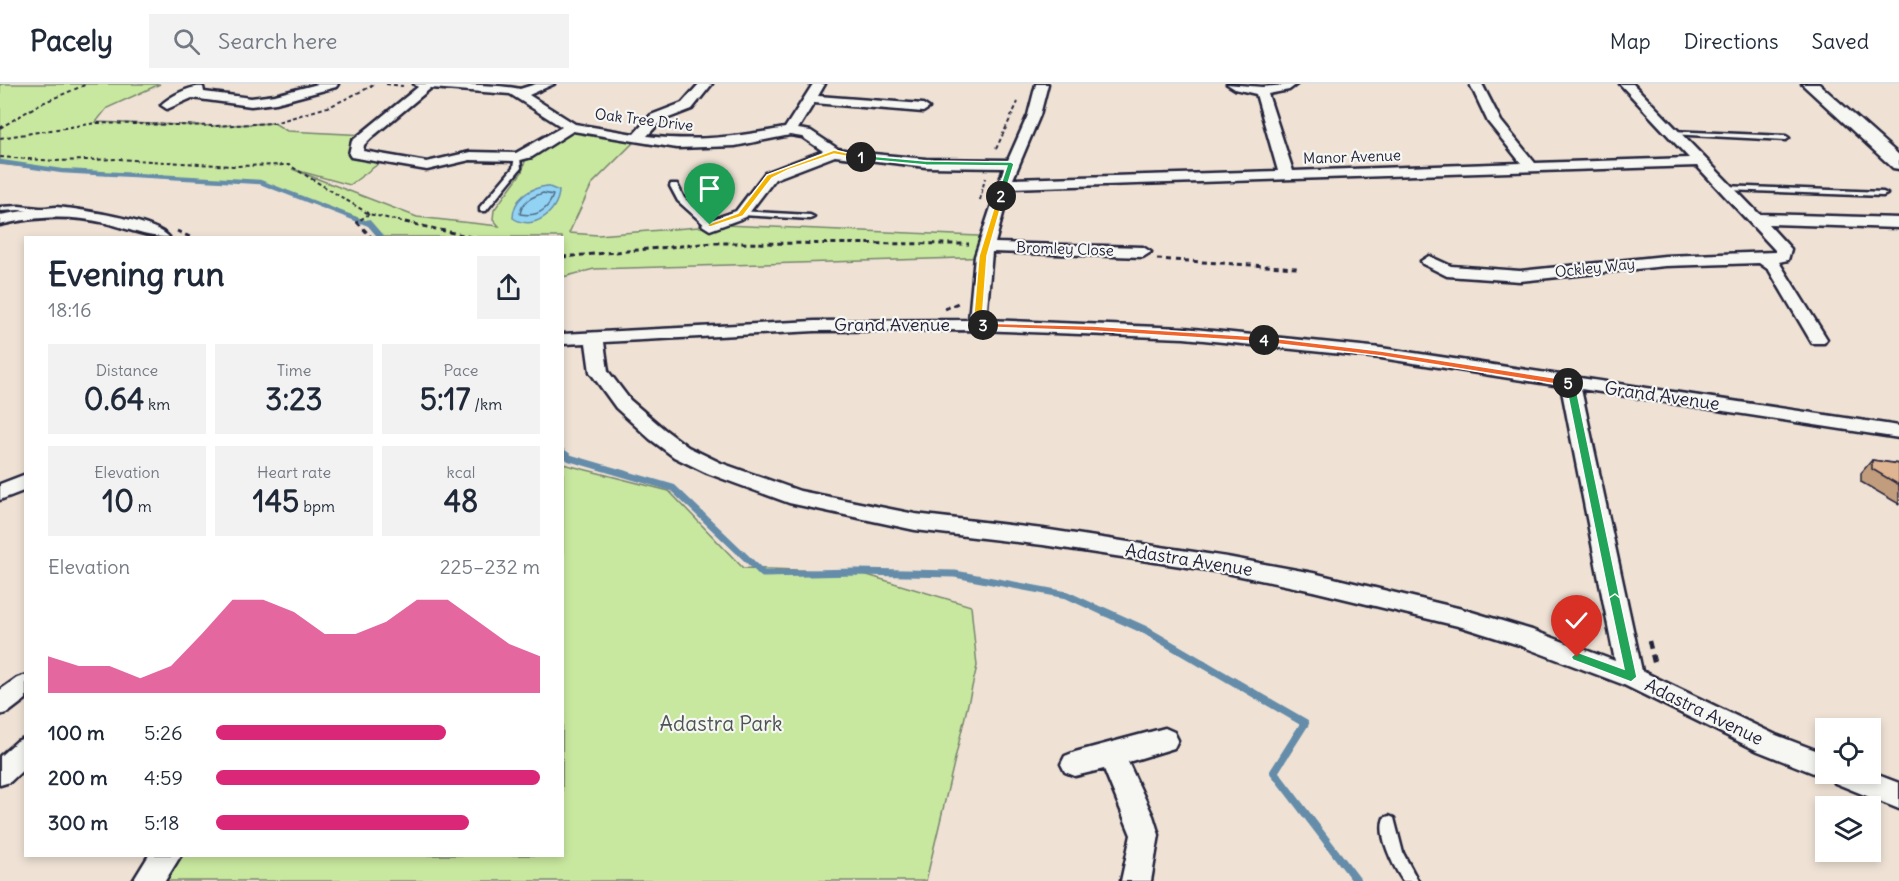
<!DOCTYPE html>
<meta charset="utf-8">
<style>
body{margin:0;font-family:Delius,sans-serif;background:#f2f2f3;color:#1f2937;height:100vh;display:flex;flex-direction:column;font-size:22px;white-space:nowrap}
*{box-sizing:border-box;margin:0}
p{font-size:20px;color:#747a83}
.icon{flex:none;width:33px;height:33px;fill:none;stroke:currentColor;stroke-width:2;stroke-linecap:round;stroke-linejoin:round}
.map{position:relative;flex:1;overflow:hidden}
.details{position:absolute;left:24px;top:152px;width:540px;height:621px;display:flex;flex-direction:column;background:#fff;border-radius:0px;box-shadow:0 3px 9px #0003}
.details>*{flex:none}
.tools{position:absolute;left:1815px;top:634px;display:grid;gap:12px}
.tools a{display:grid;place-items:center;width:66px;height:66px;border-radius:0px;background:#fff;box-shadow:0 3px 9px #0003;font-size:30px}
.pin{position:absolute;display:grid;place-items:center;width:51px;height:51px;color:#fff;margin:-62px -26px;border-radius:50% 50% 50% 0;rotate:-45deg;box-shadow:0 0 6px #0007}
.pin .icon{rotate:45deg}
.km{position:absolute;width:30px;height:30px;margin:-15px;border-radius:50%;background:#222;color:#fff;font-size:16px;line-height:30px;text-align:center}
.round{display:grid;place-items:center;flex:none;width:63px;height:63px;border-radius:0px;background:#f2f2f3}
.summary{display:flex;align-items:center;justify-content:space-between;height:102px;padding:0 24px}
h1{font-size:33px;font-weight:800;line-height:45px}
.stats{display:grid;grid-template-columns:repeat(3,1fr);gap:9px;height:102px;padding:6px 24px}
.stats div{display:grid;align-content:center;border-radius:0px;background:#f2f2f3;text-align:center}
.stats b{font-size:30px;font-weight:800}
.stats small{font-size:16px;font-weight:400}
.stats p{font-size:16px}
.chart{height:168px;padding:12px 24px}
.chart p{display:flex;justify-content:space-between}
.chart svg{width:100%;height:108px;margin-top:6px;fill:#db2777;opacity:.7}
ul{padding:0 24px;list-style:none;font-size:20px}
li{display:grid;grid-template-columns:96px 72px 1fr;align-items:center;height:45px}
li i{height:15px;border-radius:8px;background:#db2777}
header{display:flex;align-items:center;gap:36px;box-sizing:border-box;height:84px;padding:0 30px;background:#fff;border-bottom:2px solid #e0e1e3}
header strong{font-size:28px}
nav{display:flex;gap:33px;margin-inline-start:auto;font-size:21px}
.search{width:420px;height:54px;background:#f2f2f3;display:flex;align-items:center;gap:15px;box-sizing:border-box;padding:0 21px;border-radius:0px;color:#747a83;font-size:22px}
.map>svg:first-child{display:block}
</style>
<header>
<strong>Pacely</strong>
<div class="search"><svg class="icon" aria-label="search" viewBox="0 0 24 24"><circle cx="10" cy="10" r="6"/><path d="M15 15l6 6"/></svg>Search here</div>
<nav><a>Map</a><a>Directions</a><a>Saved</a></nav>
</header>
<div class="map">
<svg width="1899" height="797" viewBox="0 0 1899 797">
<rect width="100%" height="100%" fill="#efe2d5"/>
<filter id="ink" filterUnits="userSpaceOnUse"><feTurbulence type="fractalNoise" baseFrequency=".0167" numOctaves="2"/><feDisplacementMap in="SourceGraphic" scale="12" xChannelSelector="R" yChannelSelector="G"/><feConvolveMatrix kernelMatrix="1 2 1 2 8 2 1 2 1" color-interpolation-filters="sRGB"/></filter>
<g filter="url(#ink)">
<path fill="#c9e89f" stroke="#76856d" stroke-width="1.5" d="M0,0H160L107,24L96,38L214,42L274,39L287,47L366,51L355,65L386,74L350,101L292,85L417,133L499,142L493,135L494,126L522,88L527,70L571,43L637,55L592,100L569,149L598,151L724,141L978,152L994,173L594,185L563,193L562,153H382L368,138L260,98L62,87L0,80Z
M563,380L669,407L743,484L857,488L971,522L977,582L926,797H164L181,771H562Z"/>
<path fill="#92d3f3" stroke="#658ca9" stroke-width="1.5" d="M547,102L559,107C558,128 533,148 513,134C513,115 529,104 547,102Z"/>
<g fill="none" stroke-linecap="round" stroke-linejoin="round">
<path stroke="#4f6985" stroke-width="1.5" d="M543,109L553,111C548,127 536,133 520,130C522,117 532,113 543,109Z"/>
<path stroke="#658ca9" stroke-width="4.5" d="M0,78L62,87L260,98L369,140"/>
<path stroke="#658ca9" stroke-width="5" d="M368,138L381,153"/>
<path stroke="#658ca9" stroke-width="7" d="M562,368L570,374L673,404L763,490L857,488L955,490L1067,511L1106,529"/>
<path stroke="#658ca9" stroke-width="8" d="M1103,527L1145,546L1305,639L1274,688L1357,797"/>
<g stroke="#22223b" stroke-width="5">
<path id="service" d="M1671,47L1786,52L1789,54L1786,56L1669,50V48Z
M515,72L520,73L521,84L486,127H480V123L513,84Z
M671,100H677L684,114L713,139V143H707L678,117L670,102Z
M1723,102L1883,108L1887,110L1883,112L1726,106L1722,104Z
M19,122L49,125L53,127L49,129L19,126L0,127V123Z
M739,127L810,131L814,133L810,135L742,131H739Z
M1389,732L1394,734L1403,769L1418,797H1403C1394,783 1377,751 1384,734Z"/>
</g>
<g stroke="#22223b" stroke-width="5">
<path id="minor" d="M318,0H338L336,3L276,19L251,22L192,14L167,25L161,21C169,13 191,1 203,3L204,8L251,14L275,11Z
M414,0C438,0 501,0 520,5L536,0H554L529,11L575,40L634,50L651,31L682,19L699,0H712L692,25L661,37L647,52C696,58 737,53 785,44L813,0H825L818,12L923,20L929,24L923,28L814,19L798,45L811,47L838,65L863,69L926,75L1008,76L1028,31L1036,0H1048L1040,31L1013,95L1278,87L1256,10L1235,5L1227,0L1262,3L1297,0L1289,6L1268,10L1293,87L1521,79L1488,38L1470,0H1482L1501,37L1535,79L1689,74L1620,0H1633L1759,130L1899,134V144L1768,140L1791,165L1788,176L1779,178L1827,255L1824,259H1812L1769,186L1759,179L1665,182L1520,197L1447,192L1423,180L1421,177L1429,172L1451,182L1520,187L1665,172L1775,168V166L1697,82L1010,104L995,159L1143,163L1151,168L1143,173L992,168L986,236L1184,244L1381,264L1899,342V354L1581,305L1642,587L1776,651L1826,670V690H1870V688L1899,699V725L1835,699L1832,692L1826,694L1758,667L1622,600L1516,560L1462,543L1313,507L1227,489L1043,461L915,446L789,419L707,389L674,373L650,355L616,324L590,288L586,259L562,260V250L815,237L969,236L975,172L1004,84L926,83L835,72L775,95L746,133L710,146L702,141L705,138L736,127L765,89L823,67L802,53L790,51L735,62L677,64L573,47L532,73L517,77L470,76L427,86L351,73L349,70L352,57L418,3ZM431,4L510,10L562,43L516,69L470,68L427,78L363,67L364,61L371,54ZM977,246L1184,254L1381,274L1561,302L1615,577L1532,546L1462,525L1313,489L1227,473L1043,445L915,430L800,407L721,379L688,363L664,345L630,316L608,287L604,258L815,247Z
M56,123C79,125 155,136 169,153C144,153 130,145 106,139C69,131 36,132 0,141V131L35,125Z
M26,390V406L0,416V400Z
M26,591V615L9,628L0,631V606L17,594Z
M1165,644L1174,648L1178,656L1174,664L1128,678L1153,732L1159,751L1151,797H1121L1131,751L1104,685L1075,692L1065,688L1061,680L1065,672L1075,668Z
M26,653V683L10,698L0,701V672L17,657Z
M149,771H181L165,797H133Z"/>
</g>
<g stroke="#22223b" stroke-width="5">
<path id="tertiary" d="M1802,0H1819L1899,71V85L1893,84Z"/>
</g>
<path stroke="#22223b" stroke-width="2" stroke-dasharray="4 3" stroke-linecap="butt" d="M386,0L403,2
M0,44L38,21L87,0
M0,54L96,39L214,42L274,39L331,22L376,0
M996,65L1018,18
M0,73L56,77L117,75L233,82L289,81L369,130L412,140
M980,116L985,94
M359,140L357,138L369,130"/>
<path stroke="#22223b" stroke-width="3" stroke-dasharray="5 4" stroke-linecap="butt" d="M357,138L371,153
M405,138L471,153
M177,147L190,153
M562,173L713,159L969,160
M1157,175L1297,184
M945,225L960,218"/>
<path stroke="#22223b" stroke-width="4.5" stroke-dasharray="8 6" stroke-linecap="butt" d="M1583,553L1597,545
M1649,557L1655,582"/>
<use href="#service" fill="#f6f6f2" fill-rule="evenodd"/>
<use href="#minor" fill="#f6f6f2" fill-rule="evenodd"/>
<use href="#tertiary" fill="#f6f6f2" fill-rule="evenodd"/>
</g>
<path fill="#c19c7d" stroke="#22223b" stroke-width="1.5" d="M1872,376L1899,380V420L1861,398V389Z"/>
<path fill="#e0b591" stroke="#22223b" stroke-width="1.5" d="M1872,376L1899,380V401L1872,385Z"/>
</g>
<path fill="#f5b400" stroke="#fff" stroke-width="1.5" d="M834,66L865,73L861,75L834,70L788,86L772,94L743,132L710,143L706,141L738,129L767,91Z"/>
<path fill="#22a559" stroke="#fff" stroke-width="1.5" d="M859,71L926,77L1011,78L1014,80L1004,112L1001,114L997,112L1007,82L926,81L861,75Z"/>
<path fill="#f5b400" stroke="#fff" stroke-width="1.5" d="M998,111L1004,112L987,172L982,238L987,241L977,243L973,241L979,172Z"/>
<path fill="#f0652b" stroke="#fff" stroke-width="1.5" d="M980,239L1093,242L1264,253L1269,256L1264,258L1093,247L983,243L979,241Z"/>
<path fill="#f0652b" stroke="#fff" stroke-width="1.5" d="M1264,253L1381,267L1568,296L1572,299L1568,302L1381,272L1261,258L1260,256Z"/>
<path fill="#22a559" stroke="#fff" stroke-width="1.5" d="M1565,297L1575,299L1620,514L1615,518L1609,514Z"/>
<path fill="#22a559" stroke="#fff" stroke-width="1.5" d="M1615,510L1620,514L1637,593L1631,598L1573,576L1571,573L1577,568L1624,585L1609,514Z"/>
<g text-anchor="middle" stroke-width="4.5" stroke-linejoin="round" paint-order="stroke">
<g font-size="15" fill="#22223b" stroke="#f6f6f2">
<text transform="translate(644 36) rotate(7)" y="5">Oak Tree Drive</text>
<text transform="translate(1352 73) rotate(-2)" y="5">Manor Avenue</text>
<text transform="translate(1065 165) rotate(2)" y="5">Bromley Close</text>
<text transform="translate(1595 184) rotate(-6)" y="5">Ockley Way</text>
</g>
<g font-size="18" fill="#22223b" stroke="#f6f6f2">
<text x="892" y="247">Grand Avenue</text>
<text transform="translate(1662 312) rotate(8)" y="6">Grand Avenue</text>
<text transform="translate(1189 476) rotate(9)" y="6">Adastra Avenue</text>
<text transform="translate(1704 628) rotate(26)" y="6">Adastra Avenue</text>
</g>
<g font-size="21" fill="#4c5454" stroke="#f6f6f2">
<text x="721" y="647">Adastra Park</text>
</g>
</g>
</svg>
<div class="tools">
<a><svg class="icon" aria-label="locate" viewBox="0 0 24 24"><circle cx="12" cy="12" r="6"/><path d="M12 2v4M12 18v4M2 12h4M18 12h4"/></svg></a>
<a><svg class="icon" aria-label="layers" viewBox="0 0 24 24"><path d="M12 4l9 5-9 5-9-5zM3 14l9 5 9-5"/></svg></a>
</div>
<div class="pin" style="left:710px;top:141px;background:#1e9e55"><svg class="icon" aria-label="arrive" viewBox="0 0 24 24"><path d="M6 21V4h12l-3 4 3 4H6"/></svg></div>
<div class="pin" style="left:1577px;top:573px;background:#d93025"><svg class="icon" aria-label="check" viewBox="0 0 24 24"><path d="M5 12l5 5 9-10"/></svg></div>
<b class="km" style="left:861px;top:73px">1</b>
<b class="km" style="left:1001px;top:112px">2</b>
<b class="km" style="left:983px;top:241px">3</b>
<b class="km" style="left:1264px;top:256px">4</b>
<b class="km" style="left:1568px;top:299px">5</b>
<section class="details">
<div class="summary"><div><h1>Evening run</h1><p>18:16</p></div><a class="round"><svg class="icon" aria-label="share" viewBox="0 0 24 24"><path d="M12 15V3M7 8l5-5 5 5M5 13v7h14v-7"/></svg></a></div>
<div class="stats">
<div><p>Distance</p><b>0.64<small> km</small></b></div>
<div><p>Time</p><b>3:23</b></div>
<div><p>Pace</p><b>5:17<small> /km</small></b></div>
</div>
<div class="stats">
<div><p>Elevation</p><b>10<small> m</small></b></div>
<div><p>Heart rate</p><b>145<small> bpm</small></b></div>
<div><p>kcal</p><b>48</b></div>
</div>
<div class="chart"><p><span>Elevation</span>225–232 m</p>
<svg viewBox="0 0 160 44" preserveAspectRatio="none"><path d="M0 44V29L10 33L20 33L30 38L40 33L50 20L60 6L70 6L80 11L90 20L100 20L110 15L120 6L130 6L140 15L150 24L160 29V44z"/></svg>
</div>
<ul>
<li><b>100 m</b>5:26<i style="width:71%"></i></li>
<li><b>200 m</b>4:59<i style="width:100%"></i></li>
<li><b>300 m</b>5:18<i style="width:78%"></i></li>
</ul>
</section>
</div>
